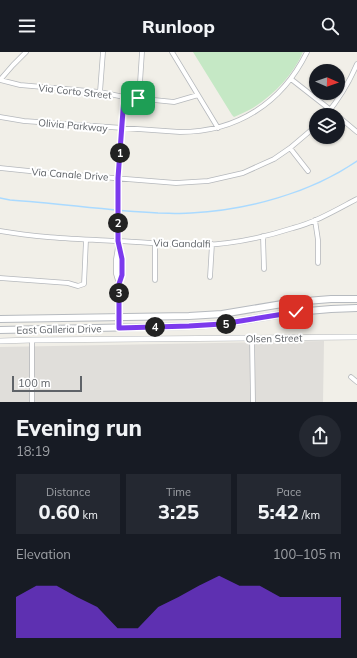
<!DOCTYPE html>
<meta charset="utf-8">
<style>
body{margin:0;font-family:Mulish,sans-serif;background:#242831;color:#f1f3f6;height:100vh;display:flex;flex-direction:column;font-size:15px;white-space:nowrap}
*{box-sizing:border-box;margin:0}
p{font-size:13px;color:#9ea1a6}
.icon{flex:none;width:22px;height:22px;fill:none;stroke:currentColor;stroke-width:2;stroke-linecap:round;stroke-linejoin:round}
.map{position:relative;height:350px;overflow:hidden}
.drawer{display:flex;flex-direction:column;background:#171b24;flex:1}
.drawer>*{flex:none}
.needle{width:26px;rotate:92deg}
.fabs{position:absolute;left:309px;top:12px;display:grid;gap:8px}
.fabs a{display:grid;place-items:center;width:36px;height:36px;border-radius:50%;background:#171b24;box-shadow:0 1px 3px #0004;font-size:20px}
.scale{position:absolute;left:12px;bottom:10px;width:70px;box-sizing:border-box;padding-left:4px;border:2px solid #5f6368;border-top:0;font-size:11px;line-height:14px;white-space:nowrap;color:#5f6368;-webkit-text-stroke:3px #fff;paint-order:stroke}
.pin{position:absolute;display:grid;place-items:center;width:34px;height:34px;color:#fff;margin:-17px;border-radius:8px;box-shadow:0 2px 6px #0006}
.km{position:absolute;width:20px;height:20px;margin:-10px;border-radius:50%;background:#222;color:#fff;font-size:11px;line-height:20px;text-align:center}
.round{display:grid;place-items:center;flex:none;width:42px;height:42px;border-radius:21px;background:#242831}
.summary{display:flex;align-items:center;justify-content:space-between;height:68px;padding:0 16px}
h1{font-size:22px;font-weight:800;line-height:30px}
.figures{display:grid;grid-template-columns:repeat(3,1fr);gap:6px;height:68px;padding:4px 16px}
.figures div{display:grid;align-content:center;border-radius:0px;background:#242831;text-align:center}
.figures b{font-size:20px;font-weight:800}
.figures small{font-size:11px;font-weight:400}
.figures p{font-size:11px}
.chart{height:112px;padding:8px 16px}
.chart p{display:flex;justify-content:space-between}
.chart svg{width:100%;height:72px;margin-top:4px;fill:#7c3aed;opacity:.7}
header{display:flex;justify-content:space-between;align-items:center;height:52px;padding:0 16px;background:#171b24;font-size:18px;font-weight:800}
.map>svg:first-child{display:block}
</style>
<header><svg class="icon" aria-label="menu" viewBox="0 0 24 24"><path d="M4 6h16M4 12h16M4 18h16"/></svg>Runloop<svg class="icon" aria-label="search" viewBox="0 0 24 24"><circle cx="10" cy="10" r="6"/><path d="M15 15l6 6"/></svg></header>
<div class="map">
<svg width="357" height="350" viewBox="0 0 357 350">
<rect width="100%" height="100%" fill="#f1efe8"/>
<path fill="#e0deda" d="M324,289L323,350H0V295Z"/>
<path fill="#c5e8c5" d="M193,0H303C293,23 273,44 251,57C246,60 240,62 234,65L232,63Z"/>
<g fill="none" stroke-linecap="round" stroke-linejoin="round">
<path stroke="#aadaff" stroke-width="1.5" d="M0,146L10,148C59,151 108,159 158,161C169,161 180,162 191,161C248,158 310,141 357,109"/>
<g stroke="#b5b8bc" stroke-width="5.5">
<path id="minor" d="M26,0L13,13L0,28L20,33L100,40L124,45L174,50L198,43
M172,0L218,76
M291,27L337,63
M100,40L103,0
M139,46L142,0
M326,63C339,47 349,31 357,12
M338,64L357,80
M0,65L24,69L180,80C237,80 282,51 307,0
M290,96L308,119
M0,116L39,120L176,131L208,129L243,121L274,107L290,96L316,74
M315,168L318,188V211
M0,179C39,186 79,187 118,189C147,190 175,194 203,193C233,192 265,185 293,176C316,170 336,158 357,147
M263,184L264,217
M119,193L122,207V223L119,232V276
M210,225L212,192
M0,226L68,231L78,234L84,232L86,188
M155,228V191
M119,232L116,222V207L119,189L118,126L124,45
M252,286L253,350
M351,325L357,330
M32,350V288"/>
</g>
<g stroke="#b5b8bc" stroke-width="6">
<path id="tertiary" d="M0,289L32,288L252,286L357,285"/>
</g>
<g stroke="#b6babf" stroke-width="8">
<path id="secondary" d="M0,267L189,264L222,262L294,250L331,247H357
M0,278L189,274L222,272L296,260L331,257L357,256"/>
</g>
<use href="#minor" stroke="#fff" stroke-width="4"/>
<use href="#tertiary" stroke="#fff" stroke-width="5"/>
<use href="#secondary" stroke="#fff" stroke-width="6"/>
</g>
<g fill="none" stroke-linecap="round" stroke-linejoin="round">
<g stroke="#fff" stroke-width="8">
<path id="route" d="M138,46L124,45L118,126V189L122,207V223L119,232V276L189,274L222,272L296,260"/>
</g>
<use href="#route" stroke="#7c3aed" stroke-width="5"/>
</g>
<g text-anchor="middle" stroke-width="4" stroke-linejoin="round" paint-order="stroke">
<g font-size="10" fill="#5f6368" stroke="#fff">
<text transform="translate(75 39) rotate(6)" y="4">Via Corto Street</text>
<text transform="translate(73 73) rotate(5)" y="4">Olivia Parkway</text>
<text transform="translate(70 122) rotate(4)" y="4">Via Canale Drive</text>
<text transform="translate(182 191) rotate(1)" y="4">Via Gandalfi</text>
<text transform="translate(59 277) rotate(-1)" y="4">East Galleria Drive</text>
<text transform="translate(274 286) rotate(-1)" y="4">Olsen Street</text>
</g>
</g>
</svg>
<div class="fabs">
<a><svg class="needle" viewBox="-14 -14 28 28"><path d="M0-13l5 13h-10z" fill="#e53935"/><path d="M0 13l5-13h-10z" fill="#9ea1a6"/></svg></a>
<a><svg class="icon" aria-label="layers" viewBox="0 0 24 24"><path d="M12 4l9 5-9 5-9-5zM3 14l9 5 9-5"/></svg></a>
</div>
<div class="scale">100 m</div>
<div class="pin" style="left:138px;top:46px;background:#1e9e55"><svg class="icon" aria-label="arrive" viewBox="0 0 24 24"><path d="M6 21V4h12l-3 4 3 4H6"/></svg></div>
<div class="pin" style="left:296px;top:260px;background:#d93025"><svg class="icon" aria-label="check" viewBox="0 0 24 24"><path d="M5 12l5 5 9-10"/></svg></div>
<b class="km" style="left:120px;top:101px">1</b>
<b class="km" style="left:118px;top:171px">2</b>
<b class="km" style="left:119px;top:241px">3</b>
<b class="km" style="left:155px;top:275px">4</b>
<b class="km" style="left:226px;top:272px">5</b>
</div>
<section class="drawer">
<div class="summary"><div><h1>Evening run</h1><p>18:19</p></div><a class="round"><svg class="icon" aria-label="share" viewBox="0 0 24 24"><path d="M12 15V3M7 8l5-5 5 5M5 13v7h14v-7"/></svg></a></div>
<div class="figures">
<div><p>Distance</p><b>0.60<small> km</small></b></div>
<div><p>Time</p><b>3:25</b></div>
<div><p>Pace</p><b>5:42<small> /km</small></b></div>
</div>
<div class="chart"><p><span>Elevation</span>100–105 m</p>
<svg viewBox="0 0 160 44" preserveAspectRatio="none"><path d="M0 44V19L10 12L20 12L30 19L40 25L50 38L60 38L70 25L80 19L90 12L100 6L110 12L120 12L130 19L140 19L150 19L160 19V44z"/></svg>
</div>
</section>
